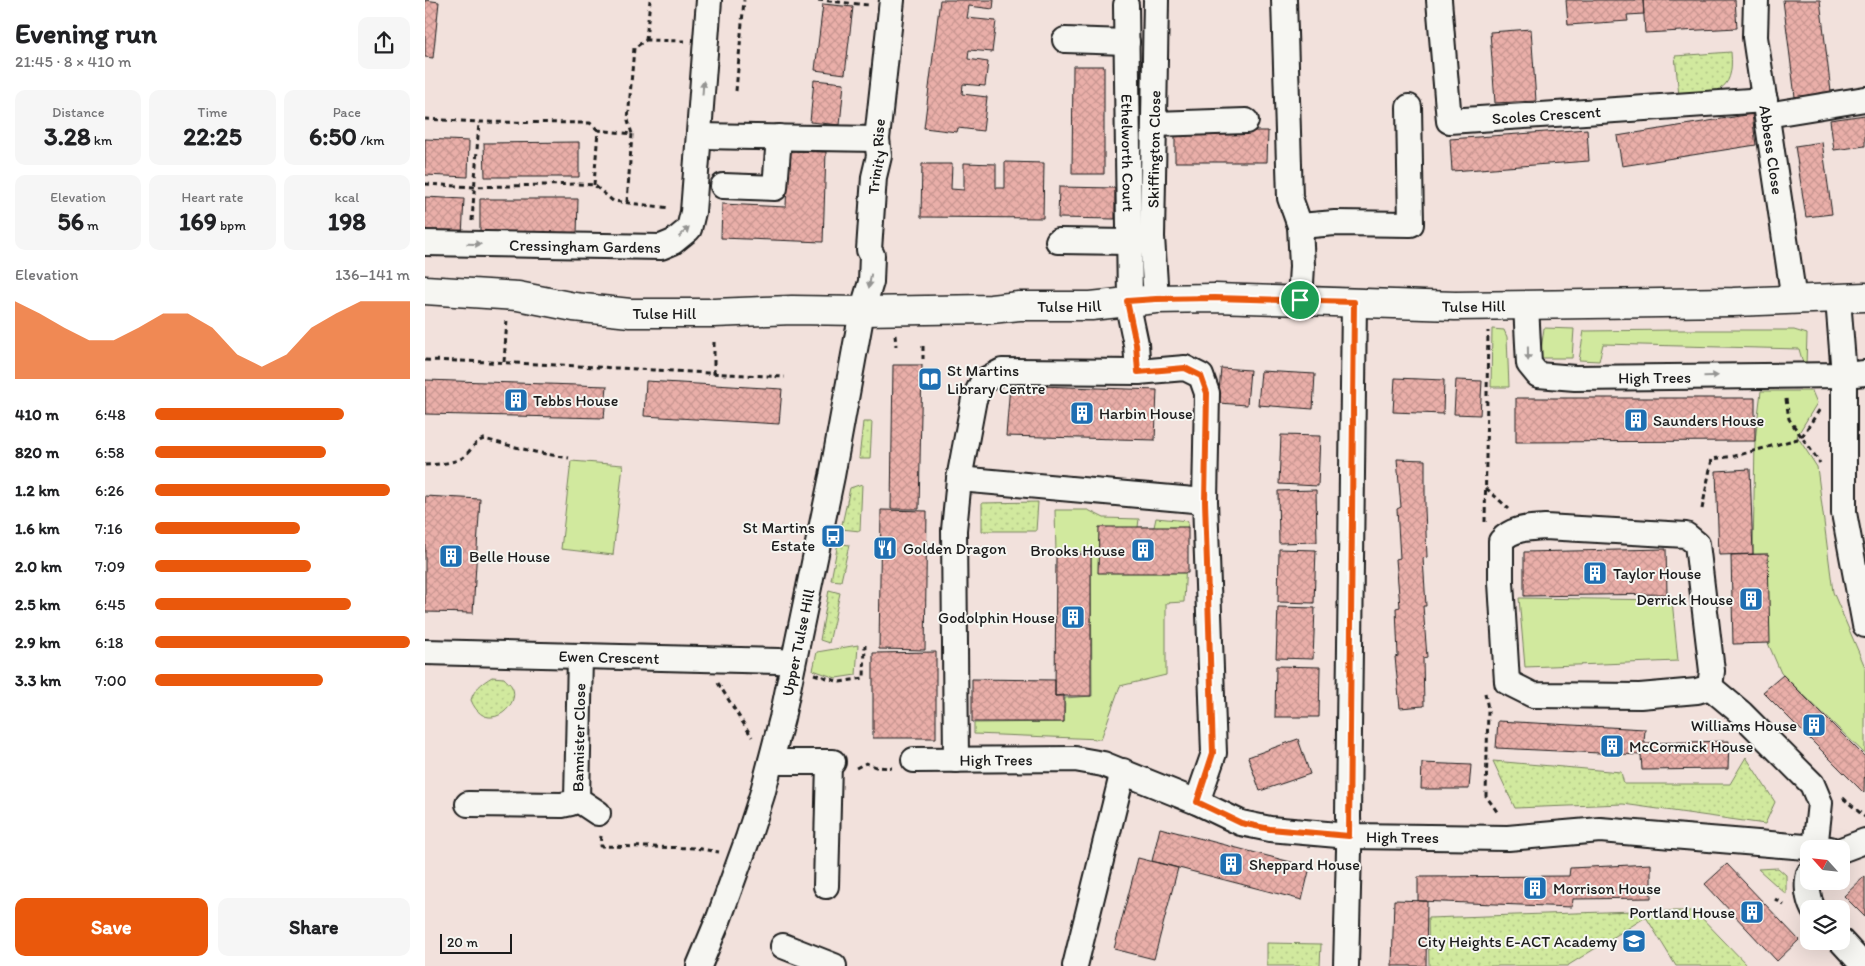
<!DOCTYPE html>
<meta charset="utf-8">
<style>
body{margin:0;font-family:Itim,sans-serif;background:#f6f6f6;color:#202124;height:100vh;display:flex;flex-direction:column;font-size:19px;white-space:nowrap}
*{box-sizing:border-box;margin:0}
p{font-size:16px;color:#757577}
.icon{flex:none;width:28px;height:28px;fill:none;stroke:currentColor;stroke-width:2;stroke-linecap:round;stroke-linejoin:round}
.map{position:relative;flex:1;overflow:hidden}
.panel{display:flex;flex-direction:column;background:#fff;width:425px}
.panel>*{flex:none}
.needle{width:32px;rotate:297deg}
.buttons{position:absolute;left:1375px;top:840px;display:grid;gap:10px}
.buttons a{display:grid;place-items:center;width:50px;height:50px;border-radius:10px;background:#fff;box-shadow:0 5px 20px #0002;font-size:25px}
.scale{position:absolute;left:15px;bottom:12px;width:72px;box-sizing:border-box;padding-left:5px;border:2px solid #1c1c1c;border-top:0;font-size:14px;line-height:18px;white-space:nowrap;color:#1c1c1c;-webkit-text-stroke:4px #f6f6f2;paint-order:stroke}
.pin{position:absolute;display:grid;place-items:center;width:42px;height:42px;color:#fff;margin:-21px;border:2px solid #fff;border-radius:50%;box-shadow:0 1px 5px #0007}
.round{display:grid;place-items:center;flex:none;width:52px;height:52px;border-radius:10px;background:#f6f6f6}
.summary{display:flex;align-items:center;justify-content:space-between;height:85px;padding:0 15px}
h1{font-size:28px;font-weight:700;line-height:38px}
.metrics{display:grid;grid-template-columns:repeat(3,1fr);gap:8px;height:85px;padding:5px 15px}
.metrics div{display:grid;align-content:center;border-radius:10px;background:#f6f6f6;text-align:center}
.metrics b{font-size:25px;font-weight:700}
.metrics small{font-size:14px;font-weight:400}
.metrics p{font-size:14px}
.chart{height:140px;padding:10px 15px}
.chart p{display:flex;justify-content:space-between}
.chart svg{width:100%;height:90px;margin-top:5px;fill:#ea580c;opacity:.7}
.primary-button{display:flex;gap:10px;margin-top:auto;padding:10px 15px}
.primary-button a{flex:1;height:58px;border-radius:10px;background:#ea580c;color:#fff;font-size:20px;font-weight:700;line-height:58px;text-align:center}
.primary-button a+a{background:#f6f6f6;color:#202124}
ul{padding:0 15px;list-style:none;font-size:16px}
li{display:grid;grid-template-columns:80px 60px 1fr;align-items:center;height:38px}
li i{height:12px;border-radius:6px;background:#ea580c}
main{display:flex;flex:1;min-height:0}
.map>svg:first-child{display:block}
</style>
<main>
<section class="panel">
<div class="summary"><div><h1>Evening run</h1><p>21:45 · 8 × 410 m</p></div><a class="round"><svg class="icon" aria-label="share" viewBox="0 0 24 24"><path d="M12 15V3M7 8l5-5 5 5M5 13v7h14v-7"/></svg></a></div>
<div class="metrics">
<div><p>Distance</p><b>3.28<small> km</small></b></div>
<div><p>Time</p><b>22:25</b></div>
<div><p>Pace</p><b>6:50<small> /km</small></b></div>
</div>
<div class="metrics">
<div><p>Elevation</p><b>56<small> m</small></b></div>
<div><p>Heart rate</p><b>169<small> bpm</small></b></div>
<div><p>kcal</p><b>198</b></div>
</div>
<div class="chart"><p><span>Elevation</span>136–141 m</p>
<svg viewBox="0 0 160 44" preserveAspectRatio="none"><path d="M0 44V6L10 12L20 19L30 25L40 25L50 19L60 12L70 12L80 19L90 32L100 38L110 32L120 19L130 12L140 6L150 6L160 6V44z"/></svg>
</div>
<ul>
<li><b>410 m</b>6:48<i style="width:74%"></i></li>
<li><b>820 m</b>6:58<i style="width:67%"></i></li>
<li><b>1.2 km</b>6:26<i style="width:92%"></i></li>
<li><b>1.6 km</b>7:16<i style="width:57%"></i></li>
<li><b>2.0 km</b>7:09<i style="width:61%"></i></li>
<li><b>2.5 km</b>6:45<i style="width:77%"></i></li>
<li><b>2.9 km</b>6:18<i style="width:100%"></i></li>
<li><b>3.3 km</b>7:00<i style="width:66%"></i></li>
</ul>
<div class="primary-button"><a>Save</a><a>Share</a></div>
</section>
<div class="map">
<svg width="1440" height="966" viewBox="0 0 1440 966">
<defs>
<pattern id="park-dots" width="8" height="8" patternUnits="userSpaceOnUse" patternTransform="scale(1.25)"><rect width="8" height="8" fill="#d1e99e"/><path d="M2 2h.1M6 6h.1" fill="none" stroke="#b3c788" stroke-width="1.8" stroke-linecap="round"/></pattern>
<pattern id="building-cross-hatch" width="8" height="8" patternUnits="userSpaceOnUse" patternTransform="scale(1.25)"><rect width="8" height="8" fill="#eaafa9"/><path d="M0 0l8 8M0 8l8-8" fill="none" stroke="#c89691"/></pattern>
</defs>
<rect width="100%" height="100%" fill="#f2e1dc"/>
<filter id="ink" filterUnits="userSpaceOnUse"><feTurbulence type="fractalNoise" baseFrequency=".02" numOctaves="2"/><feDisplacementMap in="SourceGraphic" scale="10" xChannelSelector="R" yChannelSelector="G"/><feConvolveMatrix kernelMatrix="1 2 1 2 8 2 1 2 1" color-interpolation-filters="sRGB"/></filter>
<g filter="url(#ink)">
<path fill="#d1e99e" stroke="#76825d" d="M1119,328L1149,329L1147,358H1115Z
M1067,329L1079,330L1082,337L1084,387H1066Z
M1252,330H1369L1382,334L1381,365L1378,363L1374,349L1178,344L1174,361L1154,360L1159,331Z
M1336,391H1387L1392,403L1372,436L1392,467L1408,592L1440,667V754L1356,673L1343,643V554H1328L1330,441Z
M146,461L198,465L188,555L136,549Z
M630,510H663L679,518L714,519L713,527H729L731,518L763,521L759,602L741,603V675L695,686L676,739L549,734V723L639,722L640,698L667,696L666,551L631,554Z
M1094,598L1247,600L1253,661L1100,667Z
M433,645L431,675L411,678L388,670L392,652Z"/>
<path fill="url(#park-dots)" stroke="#76825d" d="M1306,52C1310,95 1289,93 1254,96L1250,56Z
M438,422H447L445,459H434Z
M437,484L435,531L416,529L425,488Z
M613,502L611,531H557V503Z
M413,543L424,545L416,581L406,580Z
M404,590L415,593L404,643L395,640Z
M67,677L79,678C81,681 86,684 87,687C97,705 61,737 46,700C49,689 57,683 67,677Z
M1321,757L1350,802L1340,824L1198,804L1090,808L1068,761L1196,772L1199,784H1305Z
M1353,868L1361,875V894L1333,869Z
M1209,911H1270L1323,966H1251L1221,917L1142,966H1004L1003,918Z
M842,943L896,944L895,966H842Z"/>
<path fill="url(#building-cross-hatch)" stroke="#1c1c1c" d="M0,0L14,2L8,58L0,57Z
M515,0H569L568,9L544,6L542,18L571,21L567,52L544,50L543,59L563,62L560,86L538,84L537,94L562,97L558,131L533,128L532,132L499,128Z
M1141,0H1218L1219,14L1202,15L1203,21L1143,25Z
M1218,0H1310L1312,28L1220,33Z
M1358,0H1395L1406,92L1370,97Z
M398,4L428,7L420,74L390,70Z
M1106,29L1111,101L1070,103L1065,32Z
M648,66H679V174H647Z
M389,80L419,83L415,125L385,122Z
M1327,114L1331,145L1197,166L1192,136Z
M1440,115V146L1409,150L1405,120Z
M1162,129L1164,161L1027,171L1025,139Z
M750,131H843L842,162H750Z
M0,139L44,141L43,177L0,175Z
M154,142V177H60L59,143Z
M1397,142L1407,214L1381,217L1370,146Z
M363,151L401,152L398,242L296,238L297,204L361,207Z
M580,162L619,163L618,218L496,217L497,164H527L526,189L539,190V163L571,164V188H580Z
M634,187L690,188V219L633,218Z
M0,197L39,199L37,236L0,235Z
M55,199H153L152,235L55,237Z
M468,365H497L494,509H466Z
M796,368L825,370L822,405L793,403Z
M836,371L890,374L888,409L833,405Z
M970,378L1019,380L1018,414L968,412Z
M0,380L182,386L179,418L0,414Z
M1031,380L1057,381L1055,415L1029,414Z
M221,381L357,389L354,424L219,416Z
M585,385L732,390L730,440L581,436Z
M1091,398H1330V441L1091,442Z
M856,435L895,436L893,486L854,484Z
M972,459L1000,460V509L1002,557L998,558L1001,606H998L1002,657L998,658L999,706L975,708L970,657L973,656L971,608L975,607L971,559L975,558L972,509L976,507Z
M1325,469L1328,554L1294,555L1291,471Z
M891,490L892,542L854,543L853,491Z
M0,496L55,499L48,613L0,612Z
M456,510L502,511L500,650L454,649Z
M674,527H763V573H673Z
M854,549L891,550L889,603L853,602Z
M1241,549L1242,594L1099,596V552Z
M631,554H666V696H630Z
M1343,554L1345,643L1308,644L1306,555Z
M853,607L890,608L888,659L851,658Z
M511,652V738H448V653Z
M851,666L895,667L894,717H850Z
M1358,675L1440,757L1439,793L1338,692Z
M547,679L630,680V696L639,695V722H547Z
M1073,721L1220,729L1219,743L1304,741L1303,769L1217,770L1216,755L1071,748Z
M873,739L885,774L835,791L823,757Z
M997,763L1046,765L1044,789H996Z
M735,828L885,867L877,900L727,861Z
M713,858L753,868L729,959L689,949Z
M1226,864V898L1148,899L1147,907L993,901V877L1144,876L1145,868Z
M1302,864L1374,940L1352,961L1280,884Z
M1440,876V917L1419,896Z
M969,900L1002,901L1001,966H967Z"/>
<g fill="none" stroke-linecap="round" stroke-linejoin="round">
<g stroke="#1c1c1c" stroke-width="28">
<g id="minor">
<path d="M859,0L865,198L875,226L877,266L875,300"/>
<path id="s1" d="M1014,0L1024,121L1340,100"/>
<path id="s2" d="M1331,0L1330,37L1369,300"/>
<path id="s3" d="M701,5L705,301"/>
<path d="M640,40L702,42"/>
<path d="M1342,115L1440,99"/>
<path d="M729,124L821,121"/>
<path d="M274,136L452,139"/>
<path d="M298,186L350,188L354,137"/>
<path d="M875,226L910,223L986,224L984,107"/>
<path d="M633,241L704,242"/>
<path id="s4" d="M0,243L236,247L248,242L264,229L268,212L284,0"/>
<path id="s5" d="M731,299L727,237L731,0"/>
<path d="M1413,299L1419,375V513L1440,625"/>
<path d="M702,301L711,344L713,372"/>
<path id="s6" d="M1101,305L1104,364L1113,375L1150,378L1419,375L1440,373"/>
<path d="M534,479L780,501"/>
<path d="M1120,527L1261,535L1272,544L1287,671L1285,687L1272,691L1215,696L1108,695L1082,682L1076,582V541C1087,528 1104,528 1120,527Z"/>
<path id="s7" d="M0,652L354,661L368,663"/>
<path d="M1285,687L1316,713L1387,784L1395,803L1390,849"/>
<path id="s8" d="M489,760L650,759L678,764L772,802L816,823L845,829L924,836L1083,838L1175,830L1405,849"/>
<path d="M531,760L529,530L534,479L549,399L558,381L577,371L713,372L760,368L776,376L782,393L780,501L789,753L772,802"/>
<path d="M346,762H408"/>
<path d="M152,799L173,813"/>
<path id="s9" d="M43,804L137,805L146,803L152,799L155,656"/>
<path d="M1416,850L1440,841"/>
<path d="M1384,874C1381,885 1383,899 1388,909"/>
<path d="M401,886L404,762"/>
<path d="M1416,941L1439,966"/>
<path d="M358,946L409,966"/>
<path id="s10" d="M274,966L294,918L323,838L337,795L357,718L407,476L437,311L446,282L447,255L444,250L449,177L454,156L452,139L467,0"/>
<path d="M650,966L698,771"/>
<path d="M921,966L924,850L923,817L929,302"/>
</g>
</g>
<g stroke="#1c1c1c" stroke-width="31">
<g id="major">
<path id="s11" d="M0,290L93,296L149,307L205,313H289L367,310L437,311L566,309L594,306H666L731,299L790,298L1030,306L1308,302L1440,297"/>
</g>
</g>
<path stroke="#1c1c1c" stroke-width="3" stroke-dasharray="5 4" stroke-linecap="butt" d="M393,0L444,5
M221,40L225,0
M311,91L319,0
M0,119L54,122L165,123L173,130
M0,184L49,187L153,184L169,185L188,201L245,208
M169,185L173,130L207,134L203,120L209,48L221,40L259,41
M202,202L207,134
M47,221L54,122
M470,335L471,346
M498,346V359
M0,360C120,363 240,371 360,377
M79,362L82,320
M289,374V339
M1361,399L1364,419L1395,463
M0,465C9,465 29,463 37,458C46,452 48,442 59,439L110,452L144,458
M1061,488L1084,509
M1277,509L1287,459L1310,456L1376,438L1395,409
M1060,522L1063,331
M389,674L415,682L439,678L440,645
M293,683L327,737
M1060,693L1063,709L1061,796L1073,813
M431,768L441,763L451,767L467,768
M1418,798L1440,817
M176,836L175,846L270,848L294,852
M1350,899L1359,905"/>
<use href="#minor" stroke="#f6f6f2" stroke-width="24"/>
<use href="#major" stroke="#f6f6f2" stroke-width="28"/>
</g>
<defs><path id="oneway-solid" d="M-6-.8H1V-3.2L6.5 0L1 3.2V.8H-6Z" transform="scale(1.25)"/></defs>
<g fill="#949492">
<use href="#oneway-solid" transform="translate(278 88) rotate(-86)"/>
<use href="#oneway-solid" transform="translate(259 232) rotate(-44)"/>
<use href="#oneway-solid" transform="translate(49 244) rotate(2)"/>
<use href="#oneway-solid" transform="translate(445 281) rotate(99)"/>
<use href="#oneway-solid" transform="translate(1103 354) rotate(89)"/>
<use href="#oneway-solid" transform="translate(1286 376) rotate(-1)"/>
</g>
</g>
<g fill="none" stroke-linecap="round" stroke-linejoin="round" filter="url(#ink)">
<g stroke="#fff" stroke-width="10">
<path id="route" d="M790,298L929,302L924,836L845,829L816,823L772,802L788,753L780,501L782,393L776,376L760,368L713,372L711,344L702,301L731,299Z"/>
</g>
<use href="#route" stroke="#ea580c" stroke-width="6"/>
</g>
<defs>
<g id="library-square" transform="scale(1.25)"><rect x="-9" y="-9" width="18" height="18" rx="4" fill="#1f6fb2" stroke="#f6f6f2"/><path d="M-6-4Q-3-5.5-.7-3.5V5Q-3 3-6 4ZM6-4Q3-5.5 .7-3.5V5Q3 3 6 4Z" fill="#fff"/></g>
<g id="building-square" transform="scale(1.25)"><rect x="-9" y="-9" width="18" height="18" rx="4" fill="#1f6fb2" stroke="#f6f6f2"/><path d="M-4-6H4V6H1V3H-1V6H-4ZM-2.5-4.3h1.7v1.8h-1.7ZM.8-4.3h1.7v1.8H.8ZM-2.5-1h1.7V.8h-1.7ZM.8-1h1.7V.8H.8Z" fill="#fff"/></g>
<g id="bus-square" transform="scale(1.25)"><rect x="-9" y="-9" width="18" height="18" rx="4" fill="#1f6fb2" stroke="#f6f6f2"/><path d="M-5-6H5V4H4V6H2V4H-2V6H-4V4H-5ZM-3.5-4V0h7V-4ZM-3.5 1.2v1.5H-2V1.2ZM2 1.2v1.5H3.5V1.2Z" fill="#fff"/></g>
<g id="restaurant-square" transform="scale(1.25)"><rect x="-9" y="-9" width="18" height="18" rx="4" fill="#1f6fb2" stroke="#f6f6f2"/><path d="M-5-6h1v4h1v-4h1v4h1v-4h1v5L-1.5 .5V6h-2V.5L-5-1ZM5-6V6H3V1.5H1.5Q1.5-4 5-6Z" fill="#fff"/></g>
<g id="school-square" transform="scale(1.25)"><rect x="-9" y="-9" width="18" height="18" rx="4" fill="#1f6fb2" stroke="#f6f6f2"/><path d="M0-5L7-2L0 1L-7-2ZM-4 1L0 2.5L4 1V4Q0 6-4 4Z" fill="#fff"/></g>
</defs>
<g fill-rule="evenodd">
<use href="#library-square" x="505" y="379"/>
<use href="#building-square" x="91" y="400"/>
<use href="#building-square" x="657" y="413"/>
<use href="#building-square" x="1211" y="420"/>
<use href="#bus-square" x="408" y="536"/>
<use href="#restaurant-square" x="460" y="548"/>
<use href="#building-square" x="718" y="550"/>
<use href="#building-square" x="26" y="556"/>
<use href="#building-square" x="1170" y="573"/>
<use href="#building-square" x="1326" y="599"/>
<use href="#building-square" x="648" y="617"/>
<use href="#building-square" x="1389" y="725"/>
<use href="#building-square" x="1187" y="746"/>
<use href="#building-square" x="806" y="864"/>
<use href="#building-square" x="1110" y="888"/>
<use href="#building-square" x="1327" y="912"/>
<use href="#school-square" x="1209" y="941"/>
</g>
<g text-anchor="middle" stroke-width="4" stroke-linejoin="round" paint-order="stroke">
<g font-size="16" fill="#1c1c1c" stroke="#f6f6f2">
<text dy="6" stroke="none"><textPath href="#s1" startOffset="219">Scoles Crescent</textPath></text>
<text dy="6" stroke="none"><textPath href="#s5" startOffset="150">Skiffington Close</textPath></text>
<text dy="6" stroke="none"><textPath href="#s2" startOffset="151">Abbess Close</textPath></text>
<text dy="6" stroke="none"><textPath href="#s3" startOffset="148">Ethelworth Court</textPath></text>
<text dy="6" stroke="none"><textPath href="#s10" startOffset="834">Trinity Rise</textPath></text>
<text dy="6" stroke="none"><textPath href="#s4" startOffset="160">Cressingham Gardens</textPath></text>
<text dy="6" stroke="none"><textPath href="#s11" startOffset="646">Tulse Hill</textPath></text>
<text dy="6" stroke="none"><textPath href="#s11" startOffset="1051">Tulse Hill</textPath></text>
<text dy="6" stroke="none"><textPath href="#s11" startOffset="241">Tulse Hill</textPath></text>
<text dy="6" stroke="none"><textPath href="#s6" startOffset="190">High Trees</textPath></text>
<text dy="6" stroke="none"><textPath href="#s10" startOffset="339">Upper Tulse Hill</textPath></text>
<text dy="6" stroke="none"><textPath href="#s7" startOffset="184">Ewen Crescent</textPath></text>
<text dy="6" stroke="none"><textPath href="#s9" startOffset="172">Bannister Close</textPath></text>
<text dy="6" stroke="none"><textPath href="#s8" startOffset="82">High Trees</textPath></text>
<text dy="6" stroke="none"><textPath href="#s8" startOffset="502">High Trees</textPath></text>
</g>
<g font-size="16" fill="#1c1c1c" stroke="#f6f6f2" text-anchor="start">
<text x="522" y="376">St Martins<tspan x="522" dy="18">Library Centre</tspan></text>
<text x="108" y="406">Tebbs House</text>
<text x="674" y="419">Harbin House</text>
<text x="1228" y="426">Saunders House</text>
<text x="390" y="533" text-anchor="end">St Martins<tspan x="390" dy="18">Estate</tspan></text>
<text x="478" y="554">Golden Dragon</text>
<text x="700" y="556" text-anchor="end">Brooks House</text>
<text x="44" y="562">Belle House</text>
<text x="1188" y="579">Taylor House</text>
<text x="1308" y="605" text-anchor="end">Derrick House</text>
<text x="630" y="623" text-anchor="end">Godolphin House</text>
<text x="1372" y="731" text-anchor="end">Williams House</text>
<text x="1204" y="752">McCormick House</text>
<text x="824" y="870">Sheppard House</text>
<text x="1128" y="894">Morrison House</text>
<text x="1310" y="918" text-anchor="end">Portland House</text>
<text x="1192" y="947" text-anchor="end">City Heights E-ACT Academy</text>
</g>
</g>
</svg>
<div class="buttons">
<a><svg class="needle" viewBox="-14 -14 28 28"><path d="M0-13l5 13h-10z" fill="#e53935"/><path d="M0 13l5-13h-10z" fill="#757577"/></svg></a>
<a><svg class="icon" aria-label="layers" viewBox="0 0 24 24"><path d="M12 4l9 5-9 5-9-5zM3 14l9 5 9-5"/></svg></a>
</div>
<div class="scale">20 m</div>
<div class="pin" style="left:875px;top:300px;background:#1e9e55"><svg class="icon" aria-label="arrive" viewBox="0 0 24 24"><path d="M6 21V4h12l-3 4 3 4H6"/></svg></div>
</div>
</main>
